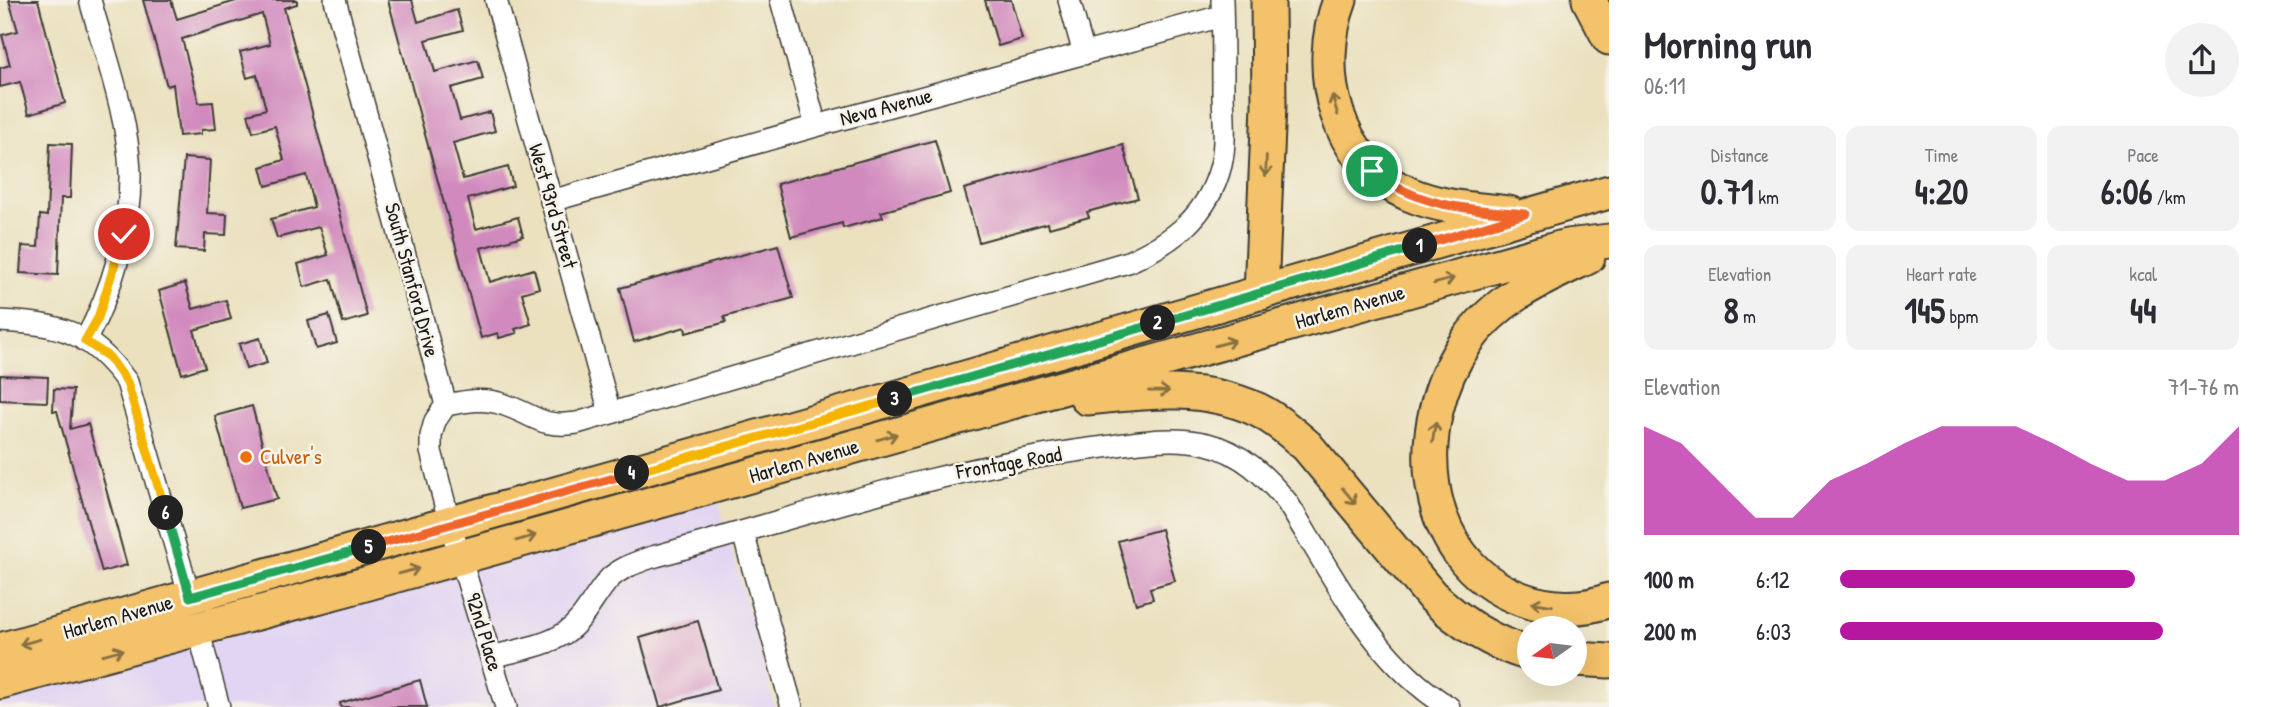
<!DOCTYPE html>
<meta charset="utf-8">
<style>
body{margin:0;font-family:"Patrick Hand",sans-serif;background:#f2f2f3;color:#2b2b33;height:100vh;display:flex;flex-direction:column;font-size:26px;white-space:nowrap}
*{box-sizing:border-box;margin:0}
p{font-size:23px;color:#7c7c81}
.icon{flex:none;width:38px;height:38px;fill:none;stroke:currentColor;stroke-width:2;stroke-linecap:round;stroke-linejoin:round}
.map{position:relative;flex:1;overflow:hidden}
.panel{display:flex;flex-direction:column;background:#fff;width:665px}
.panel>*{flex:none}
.needle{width:46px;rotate:256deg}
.buttons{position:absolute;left:1517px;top:616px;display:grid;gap:14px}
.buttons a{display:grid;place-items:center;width:70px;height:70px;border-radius:50%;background:#fff;box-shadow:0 7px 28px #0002;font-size:35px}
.pin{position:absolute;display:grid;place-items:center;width:60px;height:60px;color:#fff;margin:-30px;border:4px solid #fff;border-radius:50%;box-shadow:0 2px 7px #0007}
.km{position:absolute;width:35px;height:35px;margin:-18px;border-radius:50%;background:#222;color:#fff;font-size:19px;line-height:35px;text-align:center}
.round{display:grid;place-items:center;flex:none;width:74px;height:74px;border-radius:37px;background:#f2f2f3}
.headline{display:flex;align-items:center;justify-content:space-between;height:119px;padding:0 35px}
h1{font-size:38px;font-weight:700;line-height:52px}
.figures{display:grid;grid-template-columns:repeat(3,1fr);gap:10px;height:119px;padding:7px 35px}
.figures div{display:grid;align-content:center;border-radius:14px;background:#f2f2f3;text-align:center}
.figures b{font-size:35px;font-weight:700}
.figures small{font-size:19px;font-weight:400}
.figures p{font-size:19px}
.chart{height:196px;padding:14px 35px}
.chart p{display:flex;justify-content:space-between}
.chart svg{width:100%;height:126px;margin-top:7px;fill:#b5179e;opacity:.7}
ul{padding:0 35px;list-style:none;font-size:23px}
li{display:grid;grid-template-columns:112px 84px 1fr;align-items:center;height:52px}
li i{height:18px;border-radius:9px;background:#b5179e}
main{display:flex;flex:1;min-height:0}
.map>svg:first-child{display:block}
</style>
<main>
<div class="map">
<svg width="1609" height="707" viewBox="0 0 1609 707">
<rect width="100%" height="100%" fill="#f7f3e8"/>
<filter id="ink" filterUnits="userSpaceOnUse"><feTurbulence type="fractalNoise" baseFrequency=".0143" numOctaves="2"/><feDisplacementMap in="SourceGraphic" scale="14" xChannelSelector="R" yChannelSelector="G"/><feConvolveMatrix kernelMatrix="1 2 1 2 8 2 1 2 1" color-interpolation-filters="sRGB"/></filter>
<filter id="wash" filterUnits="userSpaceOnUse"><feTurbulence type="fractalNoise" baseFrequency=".00686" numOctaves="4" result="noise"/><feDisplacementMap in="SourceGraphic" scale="28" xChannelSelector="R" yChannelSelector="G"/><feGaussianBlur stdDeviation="1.57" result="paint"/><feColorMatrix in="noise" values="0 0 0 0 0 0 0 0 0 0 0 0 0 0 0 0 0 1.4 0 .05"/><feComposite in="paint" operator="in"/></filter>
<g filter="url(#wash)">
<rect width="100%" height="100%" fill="#ebe1bf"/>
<path fill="#e2d4f3" d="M718,500L775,707H0V700Z"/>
<g id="blocks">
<path fill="#d18abe" d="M9,0H38L65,103L29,114L20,82L0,87V68L10,65L2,35L18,31Z
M143,0H171L177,19L239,0H297V4L284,8L367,316L343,323L331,279L304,287L298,264L328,255L319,227L277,238L271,219L314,207L306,175L266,186L261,167L284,160L275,126L253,132L248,114L266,109L257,75L247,78L240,52L270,44L262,14L182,39L199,103L213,102L216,129L201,130V134L179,136L173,84L167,86Z
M388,0H412L418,22L457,10L463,30L426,40L435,72L478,60L483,79L451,88L460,120L490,112L495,131L453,143L463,179L508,167L513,186L468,199L476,229L518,217L523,236L481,248L490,282L534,269L539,288L522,293L531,324L515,329L517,333L499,338L498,333L481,338Z
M985,0H1011L1022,39L998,46Z
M935,140L950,193L881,212L883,217L843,228L842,223L791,237L777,184Z
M50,143L72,144L70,198H61L58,275L20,273L22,246L38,247L40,215L47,216Z
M1123,145L1138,198L1087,212L1089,217L1049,228L1048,223L979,242L964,189Z
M184,158L210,160L207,213L227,214L226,235L205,234L204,251L176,249Z
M778,245L793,298L724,317L726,322L686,333L685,327L634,342L620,288Z
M185,283L193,309L226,300L231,319L194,330L205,367L182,374L159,291Z
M329,315L337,343L316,349L308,321Z
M260,338L267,363L246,369L239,344Z
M0,375L48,377L47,402L0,400Z
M54,389L73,390L70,429L88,424L127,565L102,572L57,411H53Z
M252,406L277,499L240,508L215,416Z
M1161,529L1175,581L1150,588L1153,599L1136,604L1118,541Z
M698,621L718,690L660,707L640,638Z
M420,680L427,707H341L340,703Z"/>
</g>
</g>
<g filter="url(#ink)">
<use href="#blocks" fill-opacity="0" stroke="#3b3a34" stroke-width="2"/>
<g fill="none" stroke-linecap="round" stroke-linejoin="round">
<g stroke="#3b3a34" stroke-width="24">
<path id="minor" d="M335,0L446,405L435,421L431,436V451L450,524L506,707
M496,0L610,413
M781,0L816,126
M1069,0L1084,54
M551,201L816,126L1222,16
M0,321C61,324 90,331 127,382L190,597
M85,341C112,291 131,228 130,172C128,116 105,54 90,0
M446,405C466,401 485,397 505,405C537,416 540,428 577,423L1128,262C1173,242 1208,216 1221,165C1226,144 1224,118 1223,96C1223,64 1223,32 1222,0
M743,533L792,707
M198,629L219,707
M492,657C516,650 544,647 565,633C585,620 594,595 610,578C621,568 635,563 649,558C797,518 944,467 1097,448C1133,443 1171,435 1207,444C1241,452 1266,476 1287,502C1333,575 1373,661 1449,707"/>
</g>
<g stroke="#3b3a34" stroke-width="37">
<path id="primary" d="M1340,0C1313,71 1335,162 1409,194C1441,208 1475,209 1509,213
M1589,0L1609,38
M1588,257C1542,279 1498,297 1467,341C1409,422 1416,560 1521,599C1548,609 1582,611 1609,600
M1261,293L1269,105L1268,0
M1087,398C1145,392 1203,384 1258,410C1276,419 1292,433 1307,446L1431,595C1460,623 1491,643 1530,654
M0,650L864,407L1609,192
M1575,659L1609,661
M0,682L358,586L1567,246L1609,241"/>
</g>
<use href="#minor" stroke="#fff" stroke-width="21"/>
<use href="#primary" stroke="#f3c26a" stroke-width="33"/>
</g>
<defs><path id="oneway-shaft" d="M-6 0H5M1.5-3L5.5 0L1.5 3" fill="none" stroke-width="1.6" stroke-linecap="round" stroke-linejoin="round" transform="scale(1.75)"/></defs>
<g stroke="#886f43">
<use href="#oneway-shaft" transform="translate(1335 105) rotate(-106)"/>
<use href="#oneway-shaft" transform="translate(1266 166) rotate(92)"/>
<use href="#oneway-shaft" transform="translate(1444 281) rotate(-16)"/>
<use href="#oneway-shaft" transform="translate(1225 343) rotate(-16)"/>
<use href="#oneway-shaft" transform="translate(1159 391) rotate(-1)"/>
<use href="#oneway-shaft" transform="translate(1434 432) rotate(-81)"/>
<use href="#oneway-shaft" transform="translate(887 437) rotate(-16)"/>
<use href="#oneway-shaft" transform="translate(1349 496) rotate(50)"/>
<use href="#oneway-shaft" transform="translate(526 538) rotate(-16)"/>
<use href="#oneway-shaft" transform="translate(409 571) rotate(-16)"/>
<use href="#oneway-shaft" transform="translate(1542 604) rotate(-171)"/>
<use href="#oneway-shaft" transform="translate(30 642) rotate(164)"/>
<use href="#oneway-shaft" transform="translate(113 652) rotate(-15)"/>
</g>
</g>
<g fill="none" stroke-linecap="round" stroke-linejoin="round" filter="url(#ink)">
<g stroke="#fff" stroke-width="14">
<path id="split-1" d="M1372,171C1420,208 1468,209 1525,214L1420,246"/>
</g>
<g stroke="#fff" stroke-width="14">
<path id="split-2" d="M1158,323L1420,246"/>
</g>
<g stroke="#fff" stroke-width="14">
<path id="split-3" d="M895,399L1158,323"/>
</g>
<g stroke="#fff" stroke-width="14">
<path id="split-4" d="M632,473L895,399"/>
</g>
<g stroke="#fff" stroke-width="14">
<path id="split-5" d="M369,547L632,473"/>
</g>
<g stroke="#fff" stroke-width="14">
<path id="split-6" d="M166,513L190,597L369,547"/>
</g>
<g stroke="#fff" stroke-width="14">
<path id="split-7" d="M124,234L98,318L85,341L109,357L127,382L166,513"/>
</g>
<use href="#split-1" stroke="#f0652b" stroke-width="9"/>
<use href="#split-2" stroke="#22a559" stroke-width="9"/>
<use href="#split-3" stroke="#22a559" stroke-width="9"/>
<use href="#split-4" stroke="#f5b400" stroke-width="9"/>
<use href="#split-5" stroke="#f0652b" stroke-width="9"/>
<use href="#split-6" stroke="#22a559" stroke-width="9"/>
<use href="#split-7" stroke="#f5b400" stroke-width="9"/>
</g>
<circle fill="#e8710a" stroke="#f7f3e8" stroke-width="2.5" cx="246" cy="457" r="7"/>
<g text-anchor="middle" stroke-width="5" stroke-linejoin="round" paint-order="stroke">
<g font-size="21" fill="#1c1c1c" stroke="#f7f3e8">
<text transform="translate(886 107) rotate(-15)" y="7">Neva Avenue</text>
<text transform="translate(553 206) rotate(74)" y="7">West 93rd Street</text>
<text transform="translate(412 280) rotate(75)" y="7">South Stanford Drive</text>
<text transform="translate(1350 307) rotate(-16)" y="7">Harlem Avenue</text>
<text transform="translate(804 461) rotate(-16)" y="7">Harlem Avenue</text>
<text transform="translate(1009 463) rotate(-10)" y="7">Frontage Road</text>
<text transform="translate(118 617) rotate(-16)" y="7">Harlem Avenue</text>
<text transform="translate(484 632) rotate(73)" y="7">92nd Place</text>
</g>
<g font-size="21" fill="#c56008" stroke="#f7f3e8" text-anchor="start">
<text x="260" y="464">Culver's</text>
</g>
</g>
</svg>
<div class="buttons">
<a><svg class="needle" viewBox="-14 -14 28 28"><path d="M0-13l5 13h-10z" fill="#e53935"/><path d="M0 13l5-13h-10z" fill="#7c7c81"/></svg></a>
</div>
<div class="pin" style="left:1372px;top:171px;background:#1e9e55"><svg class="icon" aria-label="arrive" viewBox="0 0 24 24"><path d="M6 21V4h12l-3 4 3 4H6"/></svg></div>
<div class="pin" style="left:124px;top:234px;background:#d93025"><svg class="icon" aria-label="check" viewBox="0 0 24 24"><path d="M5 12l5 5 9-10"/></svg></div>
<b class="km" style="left:1420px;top:246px">1</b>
<b class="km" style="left:1158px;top:323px">2</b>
<b class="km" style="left:895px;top:399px">3</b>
<b class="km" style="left:632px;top:473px">4</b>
<b class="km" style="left:369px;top:547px">5</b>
<b class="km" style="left:166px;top:513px">6</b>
</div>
<section class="panel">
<div class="headline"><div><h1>Morning run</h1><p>06:11</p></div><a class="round"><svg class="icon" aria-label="share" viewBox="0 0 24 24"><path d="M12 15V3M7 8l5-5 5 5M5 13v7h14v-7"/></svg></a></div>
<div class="figures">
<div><p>Distance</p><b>0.71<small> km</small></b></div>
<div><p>Time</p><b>4:20</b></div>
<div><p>Pace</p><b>6:06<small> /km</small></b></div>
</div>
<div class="figures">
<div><p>Elevation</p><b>8<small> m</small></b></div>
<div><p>Heart rate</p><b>145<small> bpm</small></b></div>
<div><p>kcal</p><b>44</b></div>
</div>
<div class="chart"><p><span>Elevation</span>71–76 m</p>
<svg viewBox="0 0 160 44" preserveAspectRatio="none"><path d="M0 44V6L10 12L20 25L30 38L40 38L50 25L60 19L70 12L80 6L90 6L100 6L110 12L120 19L130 25L140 25L150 19L160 6V44z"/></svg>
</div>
<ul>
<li><b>100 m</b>6:12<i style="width:74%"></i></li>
<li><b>200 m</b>6:03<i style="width:81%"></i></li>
</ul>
</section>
</main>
